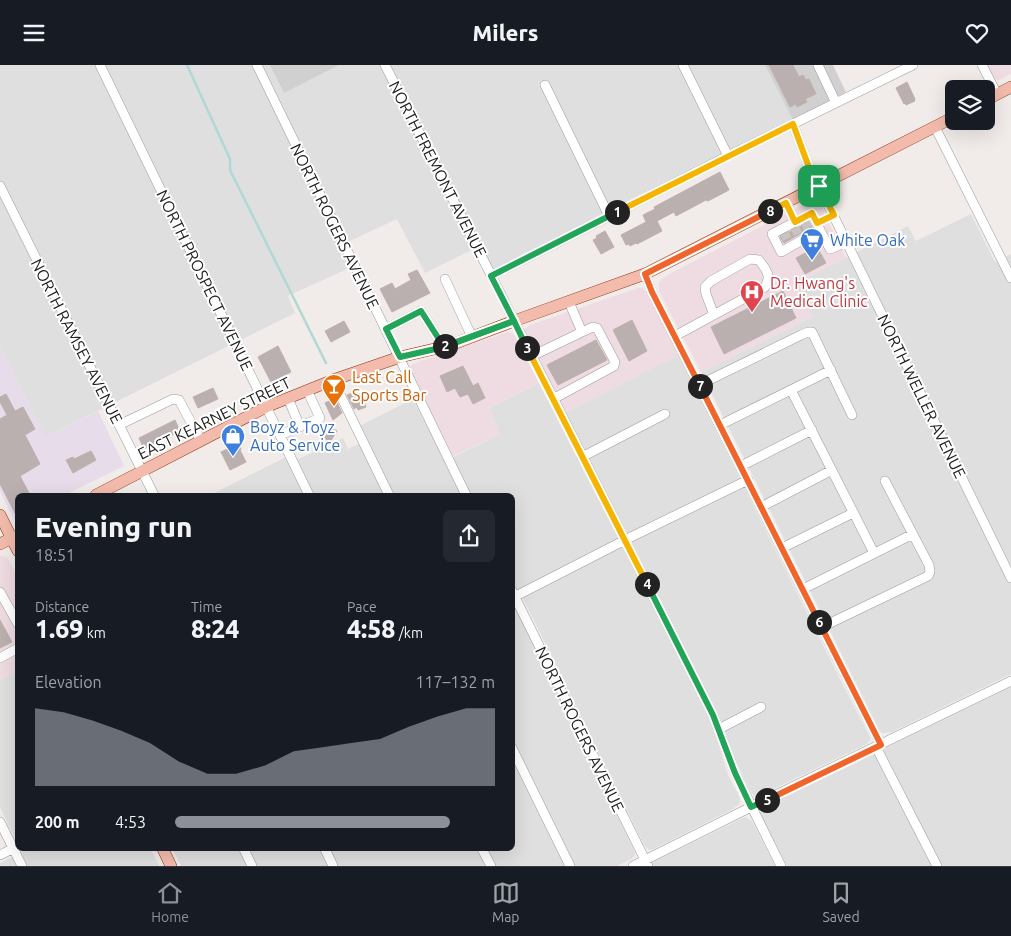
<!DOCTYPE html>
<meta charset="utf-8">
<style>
body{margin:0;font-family:Ubuntu,sans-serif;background:#242831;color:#f1f3f6;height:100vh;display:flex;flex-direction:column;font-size:19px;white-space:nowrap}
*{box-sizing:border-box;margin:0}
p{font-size:16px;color:#9ea1a6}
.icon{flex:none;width:28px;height:28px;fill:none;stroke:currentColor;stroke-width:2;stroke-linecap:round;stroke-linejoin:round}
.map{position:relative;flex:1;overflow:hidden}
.sheet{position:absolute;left:15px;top:428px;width:500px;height:358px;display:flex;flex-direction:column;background:#171b24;border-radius:8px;box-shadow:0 5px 20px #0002}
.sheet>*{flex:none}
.fabs{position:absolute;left:945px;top:15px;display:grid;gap:10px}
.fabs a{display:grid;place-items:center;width:50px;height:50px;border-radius:8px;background:#171b24;box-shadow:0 5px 20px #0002;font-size:25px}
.pin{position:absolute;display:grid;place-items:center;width:42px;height:42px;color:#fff;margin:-21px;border-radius:10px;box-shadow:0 2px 8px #0006}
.km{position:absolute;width:25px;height:25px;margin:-12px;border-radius:50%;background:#222;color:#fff;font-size:14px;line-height:25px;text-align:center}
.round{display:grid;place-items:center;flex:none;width:52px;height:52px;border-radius:8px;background:#242831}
.summary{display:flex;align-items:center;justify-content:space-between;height:85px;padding:0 20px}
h1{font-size:28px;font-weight:800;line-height:38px}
.stats{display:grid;grid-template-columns:repeat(3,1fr);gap:8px;height:85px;padding:5px 20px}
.stats div{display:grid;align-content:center}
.stats b{font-size:25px;font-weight:800}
.stats small{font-size:14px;font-weight:400}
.stats p{font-size:14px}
.chart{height:140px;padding:10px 20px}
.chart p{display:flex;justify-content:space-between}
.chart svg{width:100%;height:90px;margin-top:5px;fill:#8c9099;opacity:.7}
ul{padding:0 20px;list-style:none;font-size:16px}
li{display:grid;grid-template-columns:80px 60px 1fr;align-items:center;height:38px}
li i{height:12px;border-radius:6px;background:#8c9099}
header{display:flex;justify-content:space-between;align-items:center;height:65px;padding:0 20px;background:#171b24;font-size:22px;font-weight:800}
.menu{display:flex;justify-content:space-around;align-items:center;height:70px;border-top:1px solid #363941;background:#171b24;font-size:14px;color:#9ea1a6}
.menu a{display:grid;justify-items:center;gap:2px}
.menu .selected{color:#8c9099}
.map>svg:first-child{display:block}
</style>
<header><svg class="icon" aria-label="menu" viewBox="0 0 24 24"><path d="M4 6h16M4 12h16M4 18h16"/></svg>Milers<svg class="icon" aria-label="heart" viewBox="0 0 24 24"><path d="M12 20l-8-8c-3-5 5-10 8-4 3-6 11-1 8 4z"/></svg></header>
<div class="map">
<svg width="1011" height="801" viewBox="0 0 1011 801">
<rect width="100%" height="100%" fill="#f1ece9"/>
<path fill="#dfdfdf" d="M0,0H765L793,55L498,203L494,204L491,202L480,181L425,208L397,154L339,181L349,203L288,231L295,248L45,372L0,280Z
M971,149L995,197L1011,189V609L892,667L883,668L880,666L701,307L812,252L795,219L908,161L916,176Z
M678,290L846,626L870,672V675L867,679L759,731H754L751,727L564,348Z
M539,318L710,652L728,710L739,731L740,736L739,739L733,744L654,784L649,785L644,780L519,525L513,528L512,430H210L284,393L299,394L343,373L348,384L365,376L359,361L413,334L445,396L500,369L489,343Z
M513,541L517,545L634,785L635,789L633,793L617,801H181L172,783L512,782Z
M17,606V778L0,742V615Z
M1011,621V801H787L760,748L766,741Z
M745,752L752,756L775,801H644Z
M150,782L159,801H0V798L22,787L20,783Z"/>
<path fill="#efdbe2" d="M987,0H1011V9L999,15L996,14L991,8Z
M813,135L817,136L820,139L846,193L795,219L812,252L701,307L659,226V218L662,214L671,208Z
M638,223H643L650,230L678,290L564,348L523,265L530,260Z
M508,267L513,269L516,272L539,318L489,343L500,369L453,391L410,305V302L412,299Z
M0,491H4L8,493L17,511L18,606L0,615Z"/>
<path fill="#e7dce9" d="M0,280L45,372L98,346L124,401L65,430H18L17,453L14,455L0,426Z"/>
<path fill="#d0d0d0" d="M270,0H339L284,28Z
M765,0H833L846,27L793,55Z"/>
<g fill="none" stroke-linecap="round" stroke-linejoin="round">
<path stroke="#afd9d3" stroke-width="2.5" d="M187,0L230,94V105L326,298"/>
</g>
<path fill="#bab0af" stroke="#c1afad" d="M769,0H793L799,12L803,10L806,15L809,14L816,29L805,34L807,37L797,42L796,39L790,42Z
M907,17L915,34H914L915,36L906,40L905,38L904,39L896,23Z
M720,107L729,125L708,136L706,135L676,151L674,147L657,156L662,166L637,179L636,178L630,181L629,179L626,180L621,170L646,157L643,150L655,144L654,142Z
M809,157L812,162L784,178L780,172Z
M605,166L614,182L601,189L593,175L597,173L596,171Z
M817,182L826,198L805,209L796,193Z
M417,205L430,228L392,247L380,224L392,218L395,224L411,215L408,209Z
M783,226L796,253L724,289L711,262Z
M632,255L647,286L629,296L613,265Z
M344,256L350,267L331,277L325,266Z
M596,275L607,295L558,320L547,300Z
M278,281L291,307L271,317L258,292Z
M463,301L473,321L478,318L485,333L473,339L468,329L460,332L455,323L447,327L440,311Z
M213,323L218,334L198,343L193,332Z
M360,325L366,342L358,345L357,342L354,344L347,330Z
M6,329L15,346L23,342L35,364L25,370L40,399L20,411L30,430H18V454L0,419V354L7,350L0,337V332Z
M335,333L342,348L333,355L325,338Z
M175,355L180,366L144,384L139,373Z
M326,360L337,366L330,377L320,370Z
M238,379L241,384L240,385L246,397L230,405L221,387Z
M91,386L96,395L73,408L66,395L73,392L74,394Z
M0,555L12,577L0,583Z"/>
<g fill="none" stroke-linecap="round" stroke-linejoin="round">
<path stroke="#c8c4c1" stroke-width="9" stroke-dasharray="9 4.5" stroke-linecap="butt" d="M804,155L809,166
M794,161L799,171
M783,166L789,177"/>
<g stroke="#9c9c9c" stroke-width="10">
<path id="minor" d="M100,0L309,430
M257,0L466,430
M385,0L713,650L735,708L781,801
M683,0L728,91
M818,0L836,38
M982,0L997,29
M545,20L609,151
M793,59L811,108L819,121L1011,513
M935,62L1011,213
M0,121L154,430
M786,138L795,157L772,169L781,187L820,165L812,148L795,157
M820,165L830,184L847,177
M645,209L652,227L881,680
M491,211L728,91L913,0
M445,214L472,272
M386,264L421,246L444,282
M675,271L765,222C772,210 766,205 759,195L750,194L711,216L705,222L706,229L714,250
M532,291L582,267
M333,315L389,430
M699,320L801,270L808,267H812L852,350
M791,325L874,488
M288,333L300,362
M553,334L614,301L615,297L597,263L593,262L582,267L569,237
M119,360L173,334L179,335L201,376
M720,360L831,305
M280,370L320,353L307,325
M582,392L665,349
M741,401L812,365
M761,442L832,405
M782,483L853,448
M803,524L913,469
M512,526L648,801
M0,527L18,559
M512,533L631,472L748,415
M822,562L928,511L930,507L929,500L885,416
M0,593L18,583
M719,664L761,642
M876,682L937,801
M512,683L570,801
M0,757L22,801
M243,782L252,801
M324,782L333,801
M481,782L491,801
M0,790L18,781
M633,801L751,742L1011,616"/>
</g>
<g stroke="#8e3711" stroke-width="12">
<path id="major" d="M986,35L1011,22
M96,430L266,342L333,315L400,292L451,280L514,256L645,209L954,52
M0,450L18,486
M0,479L18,470
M162,782L171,801"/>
</g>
<use href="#minor" stroke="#fff" stroke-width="9"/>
<use href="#major" stroke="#f3bbac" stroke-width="11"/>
</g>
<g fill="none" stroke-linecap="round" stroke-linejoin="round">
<g stroke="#fff" stroke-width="10">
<path id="split-1" d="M617,147L793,59L811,108L819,121"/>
</g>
<g stroke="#fff" stroke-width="10">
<path id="split-2" d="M445,281L514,256L491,211L617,147"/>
</g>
<g stroke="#fff" stroke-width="10">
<path id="split-3" d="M445,281L444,282L400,292L386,264L421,246L444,282L514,256L527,283"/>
</g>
<g stroke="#fff" stroke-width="10">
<path id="split-4" d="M527,283L647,519"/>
</g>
<g stroke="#fff" stroke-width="10">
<path id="split-5" d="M647,519L713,650L735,708L751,742L767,735"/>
</g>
<g stroke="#fff" stroke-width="10">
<path id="split-6" d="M767,735L881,680L819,557"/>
</g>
<g stroke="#fff" stroke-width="10">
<path id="split-7" d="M700,321L819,557"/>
</g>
<g stroke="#fff" stroke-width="10">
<path id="split-8" d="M700,321L652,227L645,209L770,146"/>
</g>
<g stroke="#fff" stroke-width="10">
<path id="split-9" d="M770,146L786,138L795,157L812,148L817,158L834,150L819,121"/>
</g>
<use href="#split-1" stroke="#f5b400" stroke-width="6"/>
<use href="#split-2" stroke="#22a559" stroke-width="6"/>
<use href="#split-3" stroke="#22a559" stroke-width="6"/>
<use href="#split-4" stroke="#f5b400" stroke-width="6"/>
<use href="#split-5" stroke="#22a559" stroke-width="6"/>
<use href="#split-6" stroke="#f0652b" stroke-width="6"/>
<use href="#split-7" stroke="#f0652b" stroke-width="6"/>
<use href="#split-8" stroke="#f0652b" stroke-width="6"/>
<use href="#split-9" stroke="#f5b400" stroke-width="6"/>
</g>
<defs>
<g id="supermarket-pin" transform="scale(1.25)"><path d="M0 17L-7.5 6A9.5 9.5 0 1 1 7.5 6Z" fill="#3f7fe0" stroke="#fff"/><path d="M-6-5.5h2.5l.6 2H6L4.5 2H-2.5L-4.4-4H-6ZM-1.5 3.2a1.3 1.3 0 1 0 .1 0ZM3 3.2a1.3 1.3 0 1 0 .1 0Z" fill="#fff"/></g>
<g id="hospital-pin" transform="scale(1.25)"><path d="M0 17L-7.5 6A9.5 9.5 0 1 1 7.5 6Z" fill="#e0444e" stroke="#fff"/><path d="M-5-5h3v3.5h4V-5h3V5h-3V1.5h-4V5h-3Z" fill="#fff"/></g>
<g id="bar-pin" transform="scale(1.25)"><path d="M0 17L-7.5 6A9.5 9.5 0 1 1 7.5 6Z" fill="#e8710a" stroke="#fff"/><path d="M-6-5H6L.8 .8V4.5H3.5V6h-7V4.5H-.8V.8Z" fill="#fff"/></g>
<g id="shop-pin" transform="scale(1.25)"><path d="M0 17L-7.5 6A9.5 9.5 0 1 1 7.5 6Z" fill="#3f7fe0" stroke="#fff"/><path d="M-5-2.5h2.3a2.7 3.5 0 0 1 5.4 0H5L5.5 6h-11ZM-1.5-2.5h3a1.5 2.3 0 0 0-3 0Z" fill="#fff"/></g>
</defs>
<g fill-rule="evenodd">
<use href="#supermarket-pin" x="812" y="175"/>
<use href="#hospital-pin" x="752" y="227"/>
<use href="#bar-pin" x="334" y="321"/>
<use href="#shop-pin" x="233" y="371"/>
</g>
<g text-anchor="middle" stroke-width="4" stroke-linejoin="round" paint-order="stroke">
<g font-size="16" fill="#222" stroke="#fff">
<text transform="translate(438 104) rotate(63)" y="6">NORTH FREMONT AVENUE</text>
<text transform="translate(335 161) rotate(64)" y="6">NORTH ROGERS AVENUE</text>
<text transform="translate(205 215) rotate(64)" y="6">NORTH PROSPECT AVENUE</text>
<text transform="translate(77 276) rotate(63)" y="6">NORTH RAMSEY AVENUE</text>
<text transform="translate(922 331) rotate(64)" y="6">NORTH WELLER AVENUE</text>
<text transform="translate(214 353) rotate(-26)" y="6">EAST KEARNEY STREET</text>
<text transform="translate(580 664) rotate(64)" y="6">NORTH ROGERS AVENUE</text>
</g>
<g font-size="16" fill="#366cbe" stroke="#fff" text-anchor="start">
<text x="830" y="181">White Oak</text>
<text x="250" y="368">Boyz &amp; Toyz<tspan x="250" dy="18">Auto Service</tspan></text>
</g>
<g font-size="16" fill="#be3a42" stroke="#fff" text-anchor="start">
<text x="770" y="224">Dr. Hwang's<tspan x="770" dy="18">Medical Clinic</tspan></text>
</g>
<g font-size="16" fill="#c56008" stroke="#fff" text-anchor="start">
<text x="352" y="318">Last Call<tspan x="352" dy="18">Sports Bar</tspan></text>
</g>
</g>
</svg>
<div class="fabs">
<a><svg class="icon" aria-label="layers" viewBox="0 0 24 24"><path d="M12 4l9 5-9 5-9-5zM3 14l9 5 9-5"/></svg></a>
</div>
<div class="pin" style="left:819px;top:121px;background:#1e9e55"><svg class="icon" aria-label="arrive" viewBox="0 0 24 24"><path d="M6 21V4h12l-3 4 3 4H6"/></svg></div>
<b class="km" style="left:617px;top:147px">1</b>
<b class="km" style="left:445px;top:281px">2</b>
<b class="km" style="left:527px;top:283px">3</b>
<b class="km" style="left:647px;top:519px">4</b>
<b class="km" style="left:767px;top:735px">5</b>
<b class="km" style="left:819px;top:557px">6</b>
<b class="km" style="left:700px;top:321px">7</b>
<b class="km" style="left:770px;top:146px">8</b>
<section class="sheet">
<div class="summary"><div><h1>Evening run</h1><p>18:51</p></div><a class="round"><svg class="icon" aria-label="share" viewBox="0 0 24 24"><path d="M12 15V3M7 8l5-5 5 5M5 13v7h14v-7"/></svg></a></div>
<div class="stats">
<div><p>Distance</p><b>1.69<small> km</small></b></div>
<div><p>Time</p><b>8:24</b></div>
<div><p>Pace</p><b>4:58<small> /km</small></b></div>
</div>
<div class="chart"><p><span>Elevation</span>117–132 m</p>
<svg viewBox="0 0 160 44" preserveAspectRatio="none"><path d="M0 44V6L10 8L20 12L30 17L40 23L50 32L60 38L70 38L80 34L90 27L100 25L110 23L120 21L130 15L140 10L150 6L160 6V44z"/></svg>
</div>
<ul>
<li><b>200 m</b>4:53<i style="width:86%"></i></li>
</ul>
</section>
</div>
<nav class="menu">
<a class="selected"><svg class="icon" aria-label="home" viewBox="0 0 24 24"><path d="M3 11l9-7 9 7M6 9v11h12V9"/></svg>Home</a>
<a><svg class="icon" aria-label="map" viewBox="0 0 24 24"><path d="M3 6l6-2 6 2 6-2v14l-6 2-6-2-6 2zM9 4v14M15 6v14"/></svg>Map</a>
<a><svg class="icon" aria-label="saved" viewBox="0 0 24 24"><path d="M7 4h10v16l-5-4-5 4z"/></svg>Saved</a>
</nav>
